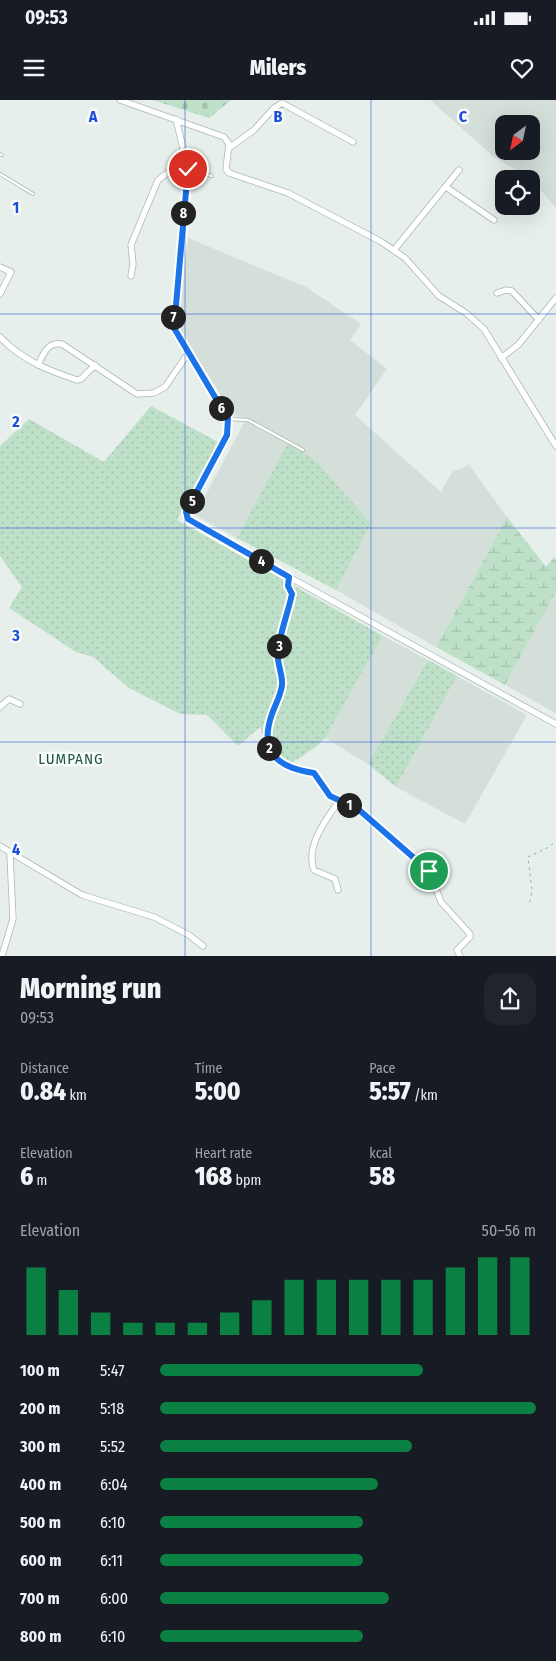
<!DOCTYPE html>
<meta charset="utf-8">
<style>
body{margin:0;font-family:"Fira Sans Condensed",sans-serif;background:#20242c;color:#f1f3f6;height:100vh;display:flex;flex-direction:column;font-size:19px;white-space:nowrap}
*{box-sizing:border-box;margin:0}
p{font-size:16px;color:#9ea1a6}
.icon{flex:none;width:28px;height:28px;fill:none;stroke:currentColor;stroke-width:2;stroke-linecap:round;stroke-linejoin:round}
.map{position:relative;height:856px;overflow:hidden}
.panel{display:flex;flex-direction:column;background:#171b24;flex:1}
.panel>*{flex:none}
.needle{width:32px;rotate:213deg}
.buttons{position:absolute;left:495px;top:15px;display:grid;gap:10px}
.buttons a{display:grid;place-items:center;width:45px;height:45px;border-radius:10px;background:#171b24;box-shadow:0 5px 20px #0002;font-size:25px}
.pin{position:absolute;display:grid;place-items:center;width:42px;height:42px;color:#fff;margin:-21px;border:2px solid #fff;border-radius:50%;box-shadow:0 1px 5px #0007}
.km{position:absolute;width:25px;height:25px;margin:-12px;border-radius:50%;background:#222;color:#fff;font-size:14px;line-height:25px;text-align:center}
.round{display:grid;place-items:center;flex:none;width:52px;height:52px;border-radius:15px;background:#20242c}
.summary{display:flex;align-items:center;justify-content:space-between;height:85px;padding:0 20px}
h1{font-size:28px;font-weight:800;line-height:38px}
.metrics{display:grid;grid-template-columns:repeat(3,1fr);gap:8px;height:85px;padding:5px 20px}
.metrics div{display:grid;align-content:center}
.metrics b{font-size:25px;font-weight:800}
.metrics small{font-size:14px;font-weight:400}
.metrics p{font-size:14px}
.chart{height:140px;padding:10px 20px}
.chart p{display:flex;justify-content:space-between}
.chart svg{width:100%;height:90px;margin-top:5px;stroke:#0b8043;stroke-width:6}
ul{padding:0 20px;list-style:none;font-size:16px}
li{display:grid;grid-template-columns:80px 60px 1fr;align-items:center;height:38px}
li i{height:12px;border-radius:6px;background:#0b8043}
.status{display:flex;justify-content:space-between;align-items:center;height:35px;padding:0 25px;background:#171b24;direction:ltr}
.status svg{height:14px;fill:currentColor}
header{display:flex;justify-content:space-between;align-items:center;height:65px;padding:0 20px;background:#171b24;font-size:22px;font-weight:800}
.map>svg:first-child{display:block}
</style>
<div class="status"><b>09:53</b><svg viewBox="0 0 49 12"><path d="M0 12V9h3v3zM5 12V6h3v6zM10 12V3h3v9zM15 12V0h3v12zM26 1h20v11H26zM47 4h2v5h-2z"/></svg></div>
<header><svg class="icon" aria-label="menu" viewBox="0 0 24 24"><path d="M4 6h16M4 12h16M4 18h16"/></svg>Milers<svg class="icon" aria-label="heart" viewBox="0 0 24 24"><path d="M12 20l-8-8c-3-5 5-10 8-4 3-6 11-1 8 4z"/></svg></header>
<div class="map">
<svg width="556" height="856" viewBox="0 0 556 856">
<defs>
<pattern id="grass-dots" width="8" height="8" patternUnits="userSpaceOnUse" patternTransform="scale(1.25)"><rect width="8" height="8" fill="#bfe0c8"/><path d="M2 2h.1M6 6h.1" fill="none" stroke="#a4c1ad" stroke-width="1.8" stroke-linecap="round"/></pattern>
<pattern id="wetland-marsh" width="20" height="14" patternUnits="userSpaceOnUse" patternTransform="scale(1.25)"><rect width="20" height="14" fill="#bfe0c8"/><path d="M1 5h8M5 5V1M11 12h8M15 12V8" fill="none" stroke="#a4c1ad"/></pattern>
<pattern id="cemetery-stones" width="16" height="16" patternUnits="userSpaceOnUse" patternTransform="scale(1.25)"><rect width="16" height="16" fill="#bfe0c8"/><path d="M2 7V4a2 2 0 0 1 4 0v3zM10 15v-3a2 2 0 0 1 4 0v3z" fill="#a4c1ad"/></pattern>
</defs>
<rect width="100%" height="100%" fill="#e6efeb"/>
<path fill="#d4dfda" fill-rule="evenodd" d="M430,0H556V108L531,79L495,58ZM504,24H531V51H504Z
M188,138L306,187L361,224L350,240L387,269L355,315L441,392L452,372L469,365L507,417L436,547L336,490L371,424L288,344L237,438L195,415L245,321L232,313L176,224Z
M556,492V613L505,585Z
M383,536L428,560L368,664L325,638Z
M457,576L527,615L465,724L396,687Z"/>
<path fill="url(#grass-dots)" d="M151,306L220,343L177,420L383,536L325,638L316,647L287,666C271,656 266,644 260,627L238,646L207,615L180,614L129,588L93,557L76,552L9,508L22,487L0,456V346L29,319L104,362Z
M288,343L316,361L371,424L336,490L237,438Z
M428,560L457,576L396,687L368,664Z"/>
<path fill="url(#wetland-marsh)" d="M507,417L546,467L554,457L556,459V492L505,585L436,547Z"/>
<path fill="url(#cemetery-stones)" d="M153,0H231L209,18Z"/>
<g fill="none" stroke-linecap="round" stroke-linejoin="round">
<g stroke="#a8b8b2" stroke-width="4">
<path id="service" d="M0,54L2,55
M190,70L212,76
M0,74L33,94
M229,319L248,320L303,350"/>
</g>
<g stroke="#a8b8b2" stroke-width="7">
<path id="minor" d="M120,0L224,37L229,44L226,69L229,73L288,93L380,141L405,158L439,196L466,213L484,229L556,346
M176,19L188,69L174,228L228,319L227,335L186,412L188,419L289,477L556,624
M229,48L254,30L274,8L282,3L353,42
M446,87L494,120
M394,150L459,70
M0,167L11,172L0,194
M131,176L133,164L131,145L158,80L166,74L188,69
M497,193L506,190L512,191L539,220
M0,237C22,260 47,270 77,280L81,279L95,265
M501,258L518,245L556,198
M38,265C44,253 47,242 62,244L137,294L154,293L165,287L189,252
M289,477L288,487L292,494C288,513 280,532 278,551C276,562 283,574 282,585C280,595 275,605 272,614C258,653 279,668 314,673L330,696L358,709L423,764L429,771L441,802L470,834V837L457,850L460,856
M0,607L9,599L20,604
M0,746L82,795L154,817L189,835L203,846
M338,790L335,779L314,770C305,747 326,719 339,701
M2,856L13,819L10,754"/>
</g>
<path stroke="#86b3a5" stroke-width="1" stroke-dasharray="2.5 4" stroke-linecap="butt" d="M530,802L532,790L528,757L549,747L556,741"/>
<use href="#service" stroke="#fff" stroke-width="2.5"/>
<use href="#minor" stroke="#fff" stroke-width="5.5"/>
</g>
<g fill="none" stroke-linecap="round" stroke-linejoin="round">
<g stroke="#fff" stroke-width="10">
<path id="route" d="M188,69L174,228L228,319L227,335L186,412L188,419L289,477L288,486L292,494C288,513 280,532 278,551C276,562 283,574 282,585C281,595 275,605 272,614C258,653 279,668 314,673L330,696L358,709L429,771"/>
</g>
<use href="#route" stroke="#1a73e8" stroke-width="6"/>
</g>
<path fill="none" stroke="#1d4ed8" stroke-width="1" stroke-opacity="0.55" d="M185,0V856M371,0V856M0,214H556M0,428H556M0,642H556"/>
<g text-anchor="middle" stroke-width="5" stroke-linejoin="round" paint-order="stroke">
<g font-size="15" letter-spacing="1" fill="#1f5548" stroke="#f7fbf9">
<text x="71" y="664">LUMPANG</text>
</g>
</g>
<g font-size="16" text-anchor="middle" font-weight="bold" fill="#1d4ed8" stroke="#f7fbf9" stroke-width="5" stroke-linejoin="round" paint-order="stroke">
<text x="93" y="22">A</text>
<text x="278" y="22">B</text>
<text x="463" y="22">C</text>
<text x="16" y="113">1</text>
<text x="16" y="327">2</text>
<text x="16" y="541">3</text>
<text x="16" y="755">4</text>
</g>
</svg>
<div class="buttons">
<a><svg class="needle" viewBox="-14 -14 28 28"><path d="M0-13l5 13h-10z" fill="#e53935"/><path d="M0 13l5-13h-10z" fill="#9ea1a6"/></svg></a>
<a><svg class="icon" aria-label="locate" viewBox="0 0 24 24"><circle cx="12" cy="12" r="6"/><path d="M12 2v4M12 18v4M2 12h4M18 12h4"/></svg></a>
</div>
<div class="pin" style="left:429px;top:771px;background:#1e9e55"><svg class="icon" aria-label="arrive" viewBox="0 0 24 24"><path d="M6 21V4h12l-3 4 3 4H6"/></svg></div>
<div class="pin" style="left:188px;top:69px;background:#d93025"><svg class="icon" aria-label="check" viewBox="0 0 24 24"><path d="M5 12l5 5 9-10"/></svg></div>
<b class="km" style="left:349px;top:705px">1</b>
<b class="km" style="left:269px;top:648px">2</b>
<b class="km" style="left:279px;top:546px">3</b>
<b class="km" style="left:261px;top:461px">4</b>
<b class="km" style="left:192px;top:401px">5</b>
<b class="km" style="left:221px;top:308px">6</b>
<b class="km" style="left:173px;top:217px">7</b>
<b class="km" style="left:183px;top:113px">8</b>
</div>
<section class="panel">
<div class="summary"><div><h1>Morning run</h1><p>09:53</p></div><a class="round"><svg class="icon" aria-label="share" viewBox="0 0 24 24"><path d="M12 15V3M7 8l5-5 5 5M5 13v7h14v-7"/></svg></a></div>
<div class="metrics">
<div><p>Distance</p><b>0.84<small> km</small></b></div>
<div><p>Time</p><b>5:00</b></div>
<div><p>Pace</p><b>5:57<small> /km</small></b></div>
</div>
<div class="metrics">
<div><p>Elevation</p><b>6<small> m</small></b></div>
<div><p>Heart rate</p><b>168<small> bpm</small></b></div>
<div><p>kcal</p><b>58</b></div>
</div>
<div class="chart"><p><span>Elevation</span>50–56 m</p>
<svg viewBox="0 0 160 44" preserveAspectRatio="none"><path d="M5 44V11M15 44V22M25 44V33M35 44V38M45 44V38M55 44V38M65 44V33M75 44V27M85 44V17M95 44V17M105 44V17M115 44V17M125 44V17M135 44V11M145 44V6M155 44V6"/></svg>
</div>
<ul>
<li><b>100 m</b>5:47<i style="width:70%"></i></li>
<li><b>200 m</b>5:18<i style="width:100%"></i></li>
<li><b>300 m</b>5:52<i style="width:67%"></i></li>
<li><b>400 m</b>6:04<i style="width:58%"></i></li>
<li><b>500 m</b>6:10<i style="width:54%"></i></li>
<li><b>600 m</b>6:11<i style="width:54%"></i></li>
<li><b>700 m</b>6:00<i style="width:61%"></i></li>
<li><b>800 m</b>6:10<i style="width:54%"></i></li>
</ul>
</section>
